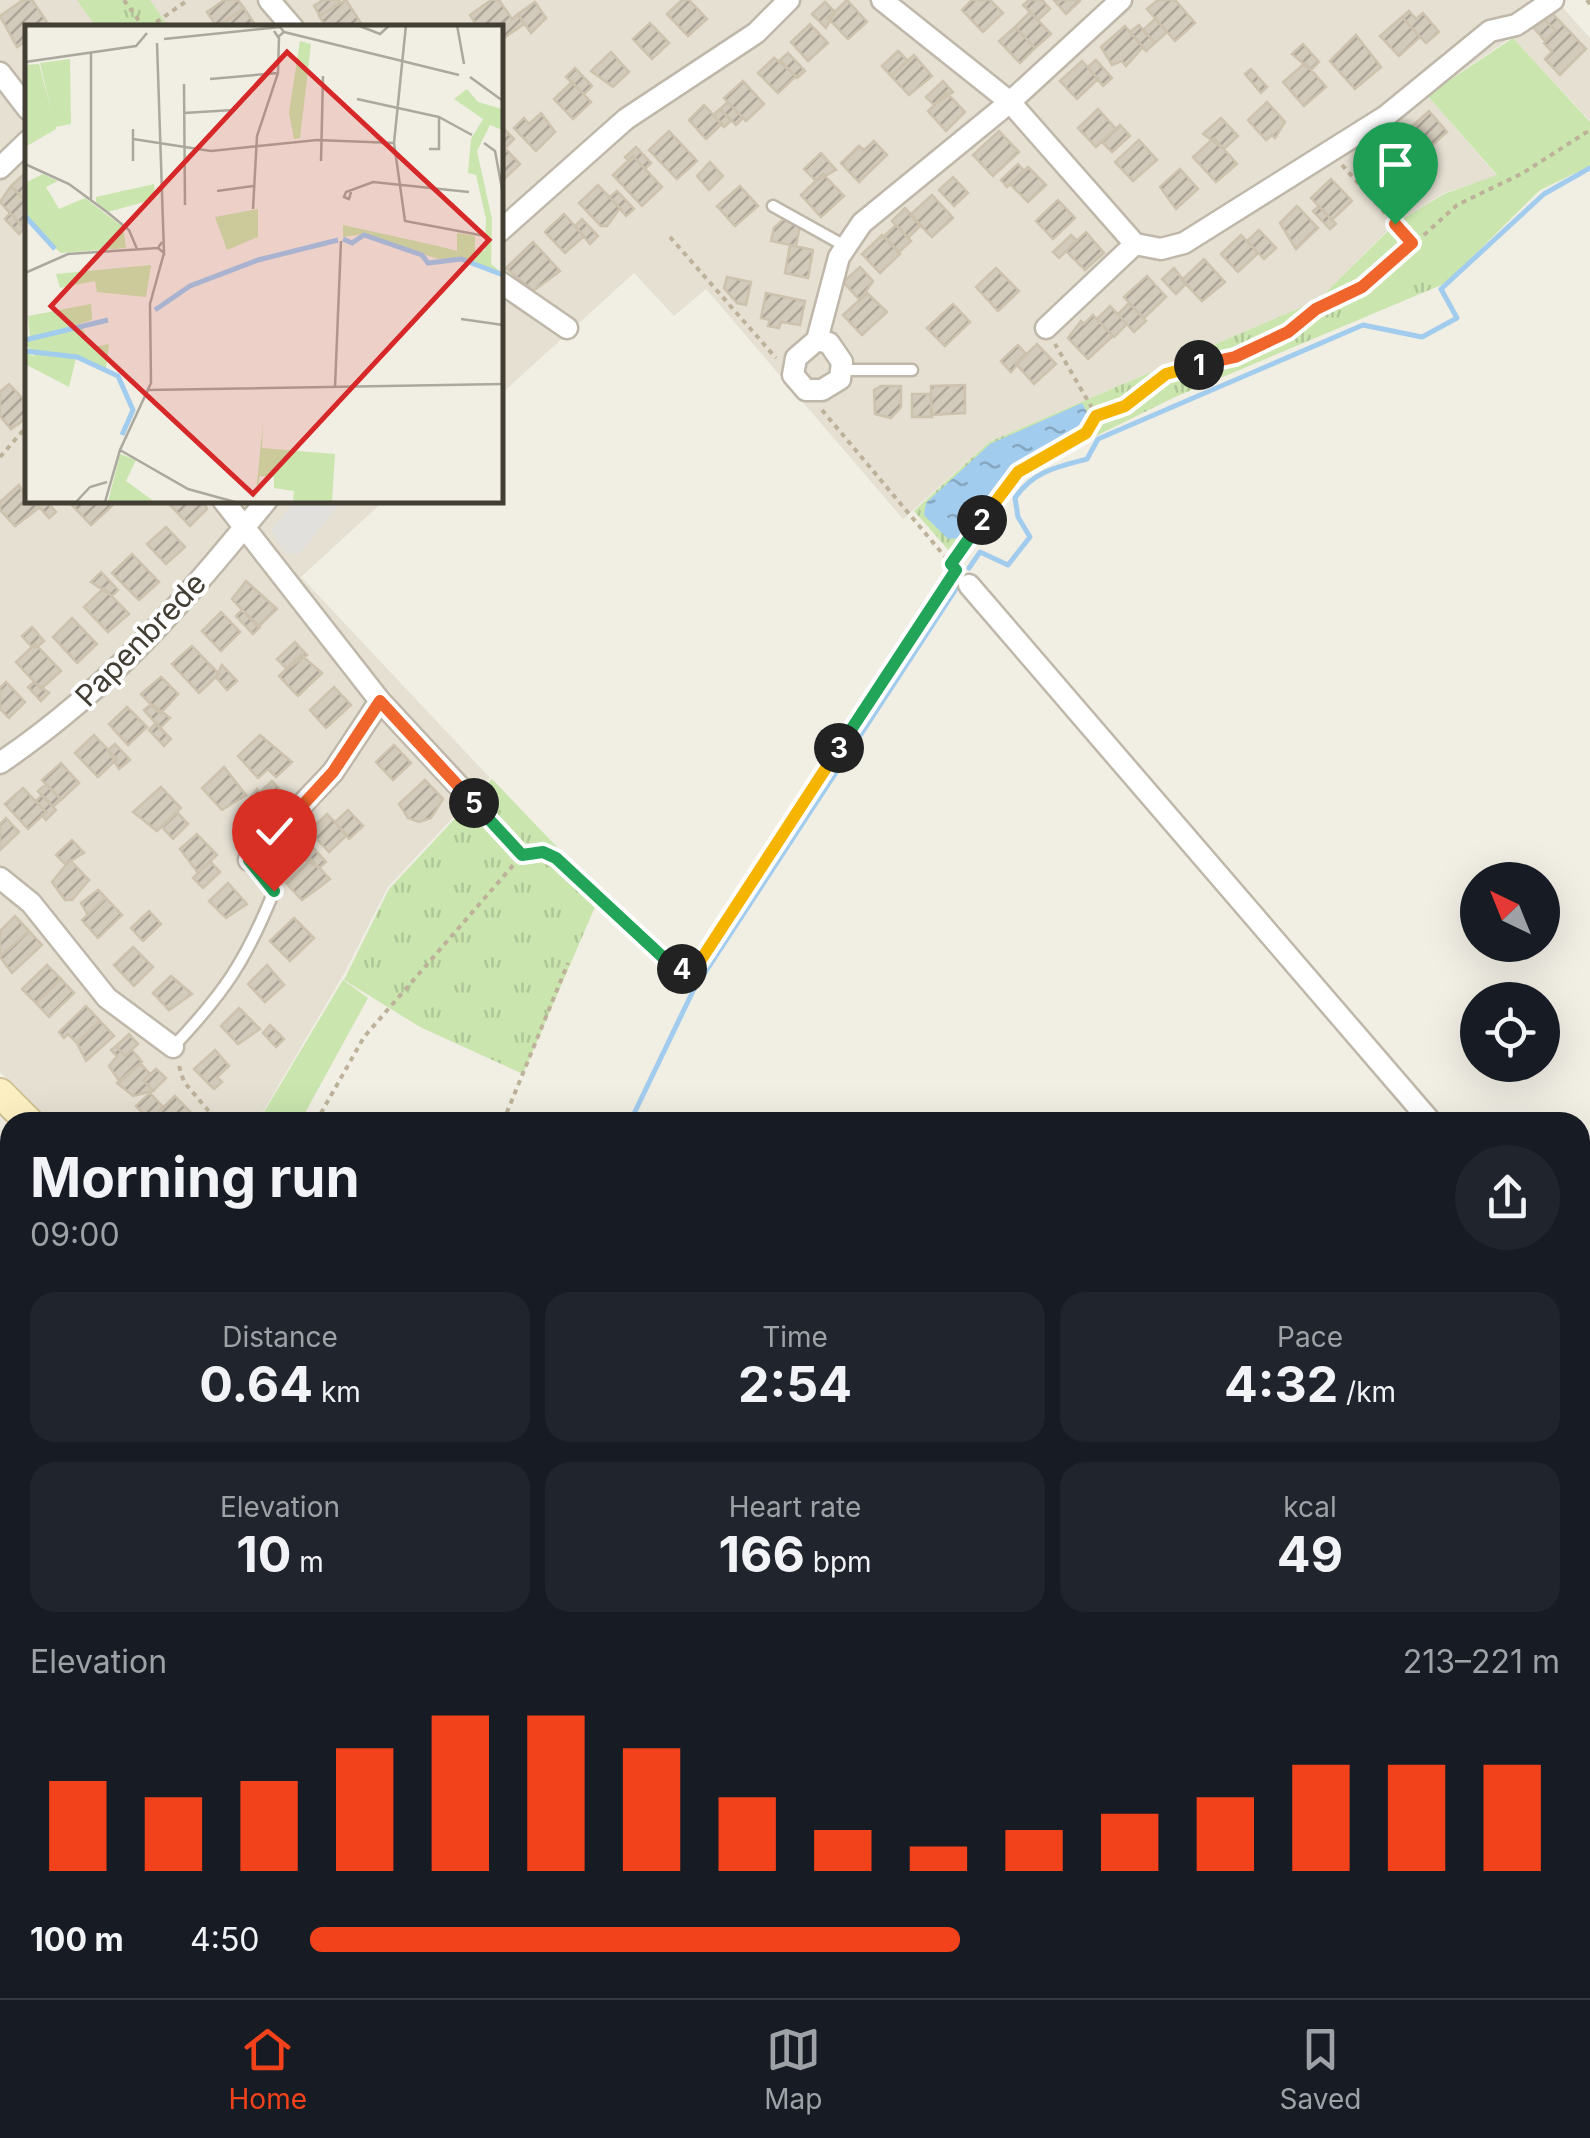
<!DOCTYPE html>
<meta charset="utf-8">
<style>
body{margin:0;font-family:Inter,sans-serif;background:#20242c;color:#f1f3f6;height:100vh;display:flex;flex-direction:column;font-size:38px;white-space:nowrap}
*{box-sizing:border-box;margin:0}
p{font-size:32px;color:#9ea1a6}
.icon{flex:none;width:55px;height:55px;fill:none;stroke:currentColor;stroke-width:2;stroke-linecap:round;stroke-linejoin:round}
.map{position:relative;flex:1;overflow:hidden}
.sheet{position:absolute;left:0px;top:1112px;width:1590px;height:888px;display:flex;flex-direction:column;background:#171b24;border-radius:30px 30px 0 0;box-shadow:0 10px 40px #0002}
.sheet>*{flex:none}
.needle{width:65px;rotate:317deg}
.controls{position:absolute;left:1460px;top:862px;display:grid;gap:20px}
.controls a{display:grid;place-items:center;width:100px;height:100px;border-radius:50%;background:#171b24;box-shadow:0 10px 40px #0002;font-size:50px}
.pin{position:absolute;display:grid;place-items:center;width:85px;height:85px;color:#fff;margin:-102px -42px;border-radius:50% 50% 50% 0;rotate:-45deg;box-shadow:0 0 10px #0007}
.pin .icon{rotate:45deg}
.km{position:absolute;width:50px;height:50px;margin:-25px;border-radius:50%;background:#222;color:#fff;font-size:28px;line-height:50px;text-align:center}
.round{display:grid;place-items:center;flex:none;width:105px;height:105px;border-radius:52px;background:#20242c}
.summary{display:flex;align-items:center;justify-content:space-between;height:170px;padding:0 30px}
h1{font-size:55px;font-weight:700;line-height:75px}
.metrics{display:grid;grid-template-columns:repeat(3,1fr);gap:15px;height:170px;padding:10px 30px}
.metrics div{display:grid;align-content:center;border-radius:25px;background:#20242c;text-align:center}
.metrics b{font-size:50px;font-weight:700}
.metrics small{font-size:28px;font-weight:400}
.metrics p{font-size:28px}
.chart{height:280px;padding:20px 30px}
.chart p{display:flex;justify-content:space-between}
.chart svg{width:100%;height:180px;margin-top:10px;stroke:#f2421b;stroke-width:6}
ul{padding:0 30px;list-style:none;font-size:32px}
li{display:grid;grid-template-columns:160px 120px 1fr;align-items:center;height:75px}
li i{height:25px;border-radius:12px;background:#f2421b}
.tabs{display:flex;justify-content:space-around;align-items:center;height:140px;border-top:2px solid #363941;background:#171b24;font-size:28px;color:#9ea1a6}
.tabs a{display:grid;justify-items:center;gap:5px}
.tabs .current{color:#f2421b}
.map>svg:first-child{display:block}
</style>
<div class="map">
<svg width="1590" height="1998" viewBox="0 0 1590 1998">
<defs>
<pattern id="park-tufts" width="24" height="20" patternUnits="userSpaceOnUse" patternTransform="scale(2.5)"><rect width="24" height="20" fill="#cae5ae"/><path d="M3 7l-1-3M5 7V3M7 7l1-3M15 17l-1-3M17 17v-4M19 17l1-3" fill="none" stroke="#afc696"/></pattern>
<pattern id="water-ripples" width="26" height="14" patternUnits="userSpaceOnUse" patternTransform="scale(2.5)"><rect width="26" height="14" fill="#a2cced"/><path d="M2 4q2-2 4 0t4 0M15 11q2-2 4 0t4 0" fill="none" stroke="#86a7c1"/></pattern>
<pattern id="building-hatch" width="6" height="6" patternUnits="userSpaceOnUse" patternTransform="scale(2.5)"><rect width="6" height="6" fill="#d2caba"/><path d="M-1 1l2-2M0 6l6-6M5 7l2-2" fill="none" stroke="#aca598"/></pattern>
</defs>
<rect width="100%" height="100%" fill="#f1eee4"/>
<path fill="#e5e0d2" d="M0,0H1556L1590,38V121L1512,37L1427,95L1497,176L1444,193L1393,225L1318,300L989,442L903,519L706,289L674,316L634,273L500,395V28H28V500H385L301,577L490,778L388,887L345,972L257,1122H50L0,1072Z
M10,1154V1395L0,1387V1170Z
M10,1543V1694L0,1707V1553Z"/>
<path fill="#cae5ae" d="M1513,38L1590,122V166L1540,190L1446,283L1396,223L1444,194L1497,175L1427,95Z
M343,980L368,998L300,1122H258Z
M0,1387L10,1395V1543L0,1553Z
M1590,1655V1860L1580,1868V1663Z
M10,1696V1828L0,1842V1709Z
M33,1990H164L160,1998H28Z
M179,1990H294L324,1998H175Z
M353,1990H441L447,1998H347Z"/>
<path fill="url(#park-tufts)" d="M77,0H150L169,27H96Z
M1396,223L1446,283L1175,397L1035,466L1012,485L959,562L914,511L989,442L1318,300Z
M492,779L601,893L523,1074L420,1027L344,980L389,889Z"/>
<path fill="#e2e0dc" d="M296,500L340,504L299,554L285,553L271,530Z"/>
<path fill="url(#water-ripples)" d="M1082,403L1090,418L1070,434L1010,466L960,538L948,539L924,515L926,503L990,444Z"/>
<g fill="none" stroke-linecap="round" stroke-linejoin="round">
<path stroke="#a2cced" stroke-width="5" d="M969,568L980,552L1008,565L1030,537L1018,517L1015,498C1033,471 1057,467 1087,459L1098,439L1363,325L1422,337L1457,318L1441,289L1544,194L1590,168
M630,1122L693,991L956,589
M166,1998L171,1990"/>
</g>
<path fill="url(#building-hatch)" stroke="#cdc2ad" stroke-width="2.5" d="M23,0H32L49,25L28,28V40L17,47L0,16Z
M224,0H238L244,8L217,27L207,12Z
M323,0H339L340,2L320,16L314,6Z
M346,0L361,23L327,28L319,16Z
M491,0H499L512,19L518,14L524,24L500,41V28H478L470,15Z
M682,0H689L707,19L688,36L667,14Z
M847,0L867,22L848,39L828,18Z
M972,0H990L1003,13L983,32L962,10Z
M1029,0H1042L1050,9L1038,20L1023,5Z
M1054,0H1079L1080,1L1066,14Z
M1158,0H1175L1195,23L1175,41L1147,9Z
M535,2L546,18L531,33L518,14Z
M825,2L835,12L826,28L812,14Z
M244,8L254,23L247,28H217Z
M1409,11L1416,19L1423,13L1439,32L1426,43L1402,17Z
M1030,12L1051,34L1035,48L1015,27Z
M1552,13L1586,49L1560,75L1545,59L1552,52L1544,43L1556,31L1545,20Z
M1402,17L1420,37L1399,56L1380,36Z
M1155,19L1167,32L1155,43L1143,30Z
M1545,20L1556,31L1545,41L1533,27Z
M650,23L669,43L652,59L633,39Z
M810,24L828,43L808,61L791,42Z
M1139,25L1155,43L1146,51L1130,32Z
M1125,26L1143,47L1126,66L1122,61L1112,65L1101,47Z
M1015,27L1035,48L1020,63L999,41Z
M1356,35L1381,67L1355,89L1330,61Z
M1303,44L1319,62L1311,70L1292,54Z
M898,51L908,61L891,76L882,66Z
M611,52L629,72L613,87L591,71Z
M788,53L805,71L797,78L780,60Z
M914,55L932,76L909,95L891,76Z
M774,58L796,76L778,93L758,73Z
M1096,60L1112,78L1103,86L1088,67Z
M1082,61L1098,79L1077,99L1060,81Z
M1305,63L1326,87L1304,106L1283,82Z
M575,68L592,86L584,94L566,77Z
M1251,69L1267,87L1261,93L1245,74Z
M743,81L764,104L746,121L724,98Z
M943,81L953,92L934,105L926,97Z
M572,82L591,102L573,119L554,99Z
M947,93L965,112L946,131L928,111Z
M728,102L743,118L736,125L720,109Z
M1267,102L1285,122L1275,138L1272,135L1266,140L1248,120Z
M704,105L722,124L706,139L689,120Z
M720,109L731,121L724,127L713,115Z
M1098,109L1116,129L1096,147L1078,128Z
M1429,111L1447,132L1427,150L1409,129Z
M541,113L555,132L536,151L514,128L524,118L529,124Z
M1221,118L1238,136L1224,149L1203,134Z
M500,125L514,139L505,148L500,143Z
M1120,125L1130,136L1112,152L1102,142Z
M1409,129L1423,145L1411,155L1397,139Z
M669,131L697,161L677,179L649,150Z
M999,131L1019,152L993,176L973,155Z
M1214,138L1237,164L1216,182L1193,157Z
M1139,140L1157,160L1133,181L1115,162Z
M874,141L887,155L859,182L841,163L859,146L864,150Z
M500,143L520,164L501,182L500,181Z
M636,147L651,163L645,169L633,156L629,161L625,157Z
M1391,147L1413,172L1399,185L1377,159Z
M821,153L836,170L816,181L804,169Z
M633,156L662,187L642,206L613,175Z
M1377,159L1399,185L1385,197L1363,172Z
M710,162L723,176L709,190L697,176Z
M1018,164L1024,171L1007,187L1001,180Z
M1028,167L1046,185L1028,202L1010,184Z
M1180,169L1198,189L1176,209L1160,187Z
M25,173L28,175V203L11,186Z
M823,174L844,196L821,217L801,195Z
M953,177L968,193L954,206L939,190Z
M1331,179L1352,201L1332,220L1311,198Z
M598,185L620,208L607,226H601L579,203Z
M11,186L28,203V218L20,224L0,202Z
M740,186L758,206L735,226L717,206Z
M617,191L634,209L626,216L610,197Z
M932,195L953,218L932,237L910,215Z
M1058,200L1075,218L1053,239L1036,221Z
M1297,206L1318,228L1296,249L1280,223Z
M1319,206L1336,224L1330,229L1313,211Z
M905,208L921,225L908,238L892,221Z
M10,213L25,228L19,234L5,219Z
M564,214L584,236L565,253L545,232Z
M785,218L800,226L796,246L771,241L774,228Z
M582,219L598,236L590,244L575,226Z
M896,225L911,241L899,252L884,236Z
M1259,230L1276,248L1264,259L1247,241Z
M1086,232L1104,253L1085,270L1066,251Z
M882,235L900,254L880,273L862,254Z
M1071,235L1077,241L1059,258L1053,252Z
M1241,235L1258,253L1238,272L1221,254Z
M533,242L560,271L533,291L506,268Z
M790,245L813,250L808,278L785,273Z
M1204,259L1225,282L1202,301L1182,280Z
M860,267L873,281L860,300L843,282Z
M996,268L1019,291L998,311L976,287Z
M1174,268L1186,284L1176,294L1162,279Z
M1147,276L1166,297L1144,318L1124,297Z
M727,277L751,282L746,305L737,303L724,288Z
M766,293L805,301L800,325L781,322L779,328L768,326L770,320L761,318Z
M867,293L887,312L862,335L843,315Z
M1129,303L1146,321L1134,332L1118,314Z
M953,304L970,322L945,346L927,328Z
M1110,306L1127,324L1114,337L1097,319Z
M1093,315L1113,336L1088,359L1068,338L1081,321L1084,324Z
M1037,344L1056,364L1034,384L1016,364Z
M1018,345L1026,354L1011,372L1001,361Z
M9,384L28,404V417L11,429L0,416V392Z
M965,385V413L931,415V386Z
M881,386H901V407L891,418L875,414L874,390Z
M912,394H931L932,417H912Z
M19,485L28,500L40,507L15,526L0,510V502Z
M33,500H45L56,512L49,518Z
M67,500H107L112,506L91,525Z
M173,500H203L207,509L190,526L169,504Z
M166,527L185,547L166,564L147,544Z
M132,554L159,582L139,600L112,573Z
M101,572L118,590L112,596L91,582Z
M246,581L277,609L258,627L232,599Z
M104,588L129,614L108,632L84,607Z
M242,610L260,627L253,634L236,616Z
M221,612L240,632L221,651L202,631Z
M72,618L97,644L77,663L53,637Z
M32,627L44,641L38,646L32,647L22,636Z
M295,642L307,655L287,669L277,659Z
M35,644L61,671L41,689L16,662Z
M192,646L219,674L199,693L172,664Z
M301,655L322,673L298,696L279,676Z
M222,665L237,681L227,690L216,677Z
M161,677L178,694L160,714L141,694Z
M6,682L25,702L9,718L0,709V688Z
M34,682L49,693L41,701L28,687Z
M334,687L351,705L326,728L310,710Z
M151,704L170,718L160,728L144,710Z
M127,707L147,727L128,745L109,724Z
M156,723L171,739L164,746L149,730Z
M94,735L117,759L98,777L75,753Z
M260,735L292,762L276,777L268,769L258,778L238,756Z
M115,744L130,760L119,769L108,750Z
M394,745L411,763L393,780L376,762Z
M61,763L79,783L61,800L42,780Z
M224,767L246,795L222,810L202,788Z
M425,780L443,799L431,818L419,822L408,818L399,804Z
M272,781L286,796L274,807L260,792Z
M46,784L61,799L53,807L38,791Z
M161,787L181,808L157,831L133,812Z
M23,788L46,812L28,829L5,804Z
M257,789L274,807L266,814L250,798Z
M42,795L56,810L46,820L42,815L46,812L36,801Z
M348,810L363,826L349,839L335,822Z
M177,812L188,824L173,839L162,827Z
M327,814L347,835L329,852L309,831Z
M6,818L19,832L0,850V824Z
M197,834L217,855L198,873L180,849Z
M72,840L84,853L65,864L56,855Z
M309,843L326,862L319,868L297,855Z
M311,859L330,879L302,900L286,883Z
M70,860L89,880L72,900H65L52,882Z
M210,861L220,872L203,888L193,878Z
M228,883L247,904L226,918L209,901Z
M98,890L106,898L88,915L81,903Z
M106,898L122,915L98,938L82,920Z
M149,911L161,924L143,941L131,928Z
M15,916L29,931L0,957V931Z
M294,918L314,938L290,961L270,941Z
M29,931L42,945L12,973L0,957Z
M133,947L153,967L134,986L114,965Z
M47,965L61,979L36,1003L22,989Z
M267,965L284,985L265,1002L248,984Z
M171,976L192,994L169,1010L153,993Z
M61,979L74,993L49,1017L36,1003Z
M86,1006L100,1021L77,1043L68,1034L64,1038L59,1032Z
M239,1008L260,1029L238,1044L221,1026Z
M100,1021L114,1036L86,1061L77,1043Z
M270,1025L284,1039L276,1047L263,1033Z
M129,1034L138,1044L125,1056L116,1046Z
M116,1046L125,1056L132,1050L142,1062L120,1082L109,1066L117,1056L111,1050Z
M215,1050L229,1066L217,1077L222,1082L214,1089L194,1069Z
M140,1063L150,1074L143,1080L153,1091L133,1096L117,1083Z
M156,1069L166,1078L153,1091L143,1080Z
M150,1093L163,1107L150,1121L136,1106Z
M175,1096L198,1120L195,1122H162L155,1115Z
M0,1248L10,1253L7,1270L0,1265Z
M10,1620V1652H9L0,1643V1623L4,1627Z
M10,1832V1891L0,1906V1847Z"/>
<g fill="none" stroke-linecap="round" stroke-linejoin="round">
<g stroke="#bfb8aa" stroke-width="15">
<path id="lane" d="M773,206L845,246
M842,370H912
M173,1047C224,993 246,961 274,891L249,860"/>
</g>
<g stroke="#bfb8aa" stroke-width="25">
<path id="street" d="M269,0L293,28
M882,0L1010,102L1135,244L1161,249L1184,243L1386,116L1490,31L1516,25L1553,0
M0,73L28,109
M0,168L28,141
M500,231L626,119L756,33L789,0
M500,282L567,328
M1046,328L1135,244
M817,340L829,343L842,362L840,379L822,390H806L793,375L796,358L817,340L839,257L862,223L1010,102L1121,0
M223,500L380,701L470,798
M969,585L1431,1122
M0,763C113,686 181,604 267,500
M249,860L333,772L380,701
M0,878L31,903L107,998L173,1047
M1580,1162L1590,1152
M0,1377L10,1376
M0,1567L10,1557"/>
</g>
<g stroke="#d0c295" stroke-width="32">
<path id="secondary" d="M0,1093L29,1122
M746,1990L747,1998"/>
</g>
<path stroke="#bdb299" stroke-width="4" stroke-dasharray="5 5" stroke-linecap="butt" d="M124,0L144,28
M1587,0L1590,4
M148,28L188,0
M1342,165L1412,243
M670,237L776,358
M822,410L957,571
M1096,415L1125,406L1166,374L1235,357L1288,332L1316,309L1382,273L1457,205L1523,173L1590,130
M0,457L28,425
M951,564L1018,472L1085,433L1096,415L1055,344
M483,813L521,854
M179,1066L184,1082L218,1122
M316,1122L364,1037L522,855L543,853L556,858L668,962L683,969L697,966L950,578
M503,1122L568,963"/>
<use href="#lane" stroke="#fff" stroke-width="10"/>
<use href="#street" stroke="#fff" stroke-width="20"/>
<use href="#secondary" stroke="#fcf0c3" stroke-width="28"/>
</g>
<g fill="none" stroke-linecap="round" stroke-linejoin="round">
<g stroke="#fff" stroke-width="20">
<path id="split-1" d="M1199,365L1235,357L1288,332L1316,309L1362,287L1412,243L1395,224"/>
</g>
<g stroke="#fff" stroke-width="20">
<path id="split-2" d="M982,520L1018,472L1086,433L1096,416L1125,406L1166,374L1199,365"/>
</g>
<g stroke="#fff" stroke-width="20">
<path id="split-3" d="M839,748L956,570L951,564L982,520"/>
</g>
<g stroke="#fff" stroke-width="20">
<path id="split-4" d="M682,969L697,966L839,748"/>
</g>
<g stroke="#fff" stroke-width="20">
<path id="split-5" d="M474,803L522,855L543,852L556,858L668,962L682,969"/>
</g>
<g stroke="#fff" stroke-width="20">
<path id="split-6" d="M299,809L333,772L380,701L474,803"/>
</g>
<g stroke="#fff" stroke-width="20">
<path id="split-7" d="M274,891L249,860L299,809"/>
</g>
<use href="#split-1" stroke="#f0652b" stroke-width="12"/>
<use href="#split-2" stroke="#f5b400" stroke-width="12"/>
<use href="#split-3" stroke="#22a559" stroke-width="12"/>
<use href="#split-4" stroke="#f5b400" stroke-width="12"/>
<use href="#split-5" stroke="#22a559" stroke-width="12"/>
<use href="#split-6" stroke="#f0652b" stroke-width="12"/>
<use href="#split-7" stroke="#22a559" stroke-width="12"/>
</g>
<g text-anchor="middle" stroke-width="8" stroke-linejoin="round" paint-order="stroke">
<g font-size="30" fill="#433e34" stroke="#fff">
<text transform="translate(141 640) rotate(-46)" y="10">Papenbrede</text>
</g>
</g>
<g transform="translate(25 25)">
<rect width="478" height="478" fill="#f1eee4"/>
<path d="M45,34L46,99L30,102L15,38ZM442,64L453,77L477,84V105L465,100L452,126L467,194L466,239L477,248L436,233L413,234V221L432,226V208L450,211V231L460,225L461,194L451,150L443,148L446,114L458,94L429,74ZM18,149L33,156L21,162L34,184L60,173L98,202L101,223L36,228L18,213L0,189V158ZM129,159L130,174L83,187L71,177V172ZM126,240L121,272L72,267L70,256L35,263L31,249ZM66,279L67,295L5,313L3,291ZM54,299L69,322L84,319L81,344L53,331L41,330L51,333L44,362L0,339V327L10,332L0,317ZM238,398L237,423L310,429L307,477H268L269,466L249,463V452L235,451L230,477ZM95,429L111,435L101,456L130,477H83Z" fill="#cae5ae"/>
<path d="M14,39L31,104L2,121L0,40Z" fill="#cae5ae"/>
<path d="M275,16L286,19L275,113L269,114L264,88ZM233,184V212L202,225L190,192ZM318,200L413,221V234L339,209L318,212Z" fill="#cae5ae"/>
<path fill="none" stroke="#a2cced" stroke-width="5" d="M0,191L30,224M318,214L327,218L339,210L397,230L403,238L436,234L478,250M130,285L165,261L233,235L313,215M0,315L83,295M0,326L52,332L93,351L108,385L97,410"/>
<path fill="none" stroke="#aba89e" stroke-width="2.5" d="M332,0L355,9L365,0M432,0L439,39M259,7L434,50M139,14L255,2L259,7L253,12L249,6M132,18L139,228L133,223L137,217M66,28V176M0,37L111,21L122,8M445,52L478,76M185,54L253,48M159,59L160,180M332,74L414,92V124H404M159,88L208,85M414,92L447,110M108,104V136M108,114L186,126L292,115L369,118M369,118L380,196L460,211M369,118L381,0M459,118L470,126L478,169M296,136L298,51M0,139L44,159L82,187L104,205L112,224M192,166L228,161M326,167L324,174L319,172L321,167L348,157L444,167M228,184L232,111L253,48L254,12M0,248L43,229L133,223M436,294L478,300M310,362L316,216M123,365L478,359M95,425L163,464L210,477M51,477L65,462L82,457M80,477L95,425L126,358L125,279L139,228"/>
<path fill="#d62828" fill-opacity="0.15" stroke="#d62828" stroke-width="5" d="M262,27L464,215L228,469L26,281Z"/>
<rect width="478" height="478" fill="none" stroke="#433e34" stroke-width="5"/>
</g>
</svg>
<div class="controls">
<a><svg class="needle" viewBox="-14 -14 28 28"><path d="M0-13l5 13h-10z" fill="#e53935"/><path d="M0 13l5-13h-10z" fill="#9ea1a6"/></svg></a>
<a><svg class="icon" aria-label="locate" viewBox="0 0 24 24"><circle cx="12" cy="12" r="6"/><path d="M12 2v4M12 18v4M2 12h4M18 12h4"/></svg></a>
</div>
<div class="pin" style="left:1395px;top:224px;background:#1e9e55"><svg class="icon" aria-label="arrive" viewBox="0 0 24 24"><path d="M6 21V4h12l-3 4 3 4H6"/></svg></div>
<div class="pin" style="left:274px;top:891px;background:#d93025"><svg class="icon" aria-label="check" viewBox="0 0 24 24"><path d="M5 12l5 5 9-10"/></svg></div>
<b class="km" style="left:1199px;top:365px">1</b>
<b class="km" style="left:982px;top:520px">2</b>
<b class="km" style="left:839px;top:748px">3</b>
<b class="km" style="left:682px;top:969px">4</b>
<b class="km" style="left:474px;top:803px">5</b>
<section class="sheet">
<div class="summary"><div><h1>Morning run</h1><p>09:00</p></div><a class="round"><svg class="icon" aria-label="share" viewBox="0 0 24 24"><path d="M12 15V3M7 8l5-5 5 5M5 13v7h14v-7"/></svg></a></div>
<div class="metrics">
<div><p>Distance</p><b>0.64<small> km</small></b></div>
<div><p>Time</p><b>2:54</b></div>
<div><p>Pace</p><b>4:32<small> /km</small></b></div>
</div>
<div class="metrics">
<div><p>Elevation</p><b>10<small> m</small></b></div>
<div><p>Heart rate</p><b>166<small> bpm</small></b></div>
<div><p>kcal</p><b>49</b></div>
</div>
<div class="chart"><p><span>Elevation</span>213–221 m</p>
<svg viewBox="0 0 160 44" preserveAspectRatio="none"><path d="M5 44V22M15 44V26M25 44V22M35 44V14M45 44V6M55 44V6M65 44V14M75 44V26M85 44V34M95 44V38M105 44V34M115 44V30M125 44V26M135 44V18M145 44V18M155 44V18"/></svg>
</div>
<ul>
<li><b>100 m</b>4:50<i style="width:52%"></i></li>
</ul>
</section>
</div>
<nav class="tabs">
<a class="current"><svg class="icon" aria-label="home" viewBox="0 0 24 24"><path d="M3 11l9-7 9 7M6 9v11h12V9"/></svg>Home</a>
<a><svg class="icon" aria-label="map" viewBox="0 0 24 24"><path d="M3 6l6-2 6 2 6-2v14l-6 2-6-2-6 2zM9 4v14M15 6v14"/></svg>Map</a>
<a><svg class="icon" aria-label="saved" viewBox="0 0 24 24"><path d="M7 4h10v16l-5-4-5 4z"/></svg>Saved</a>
</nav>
